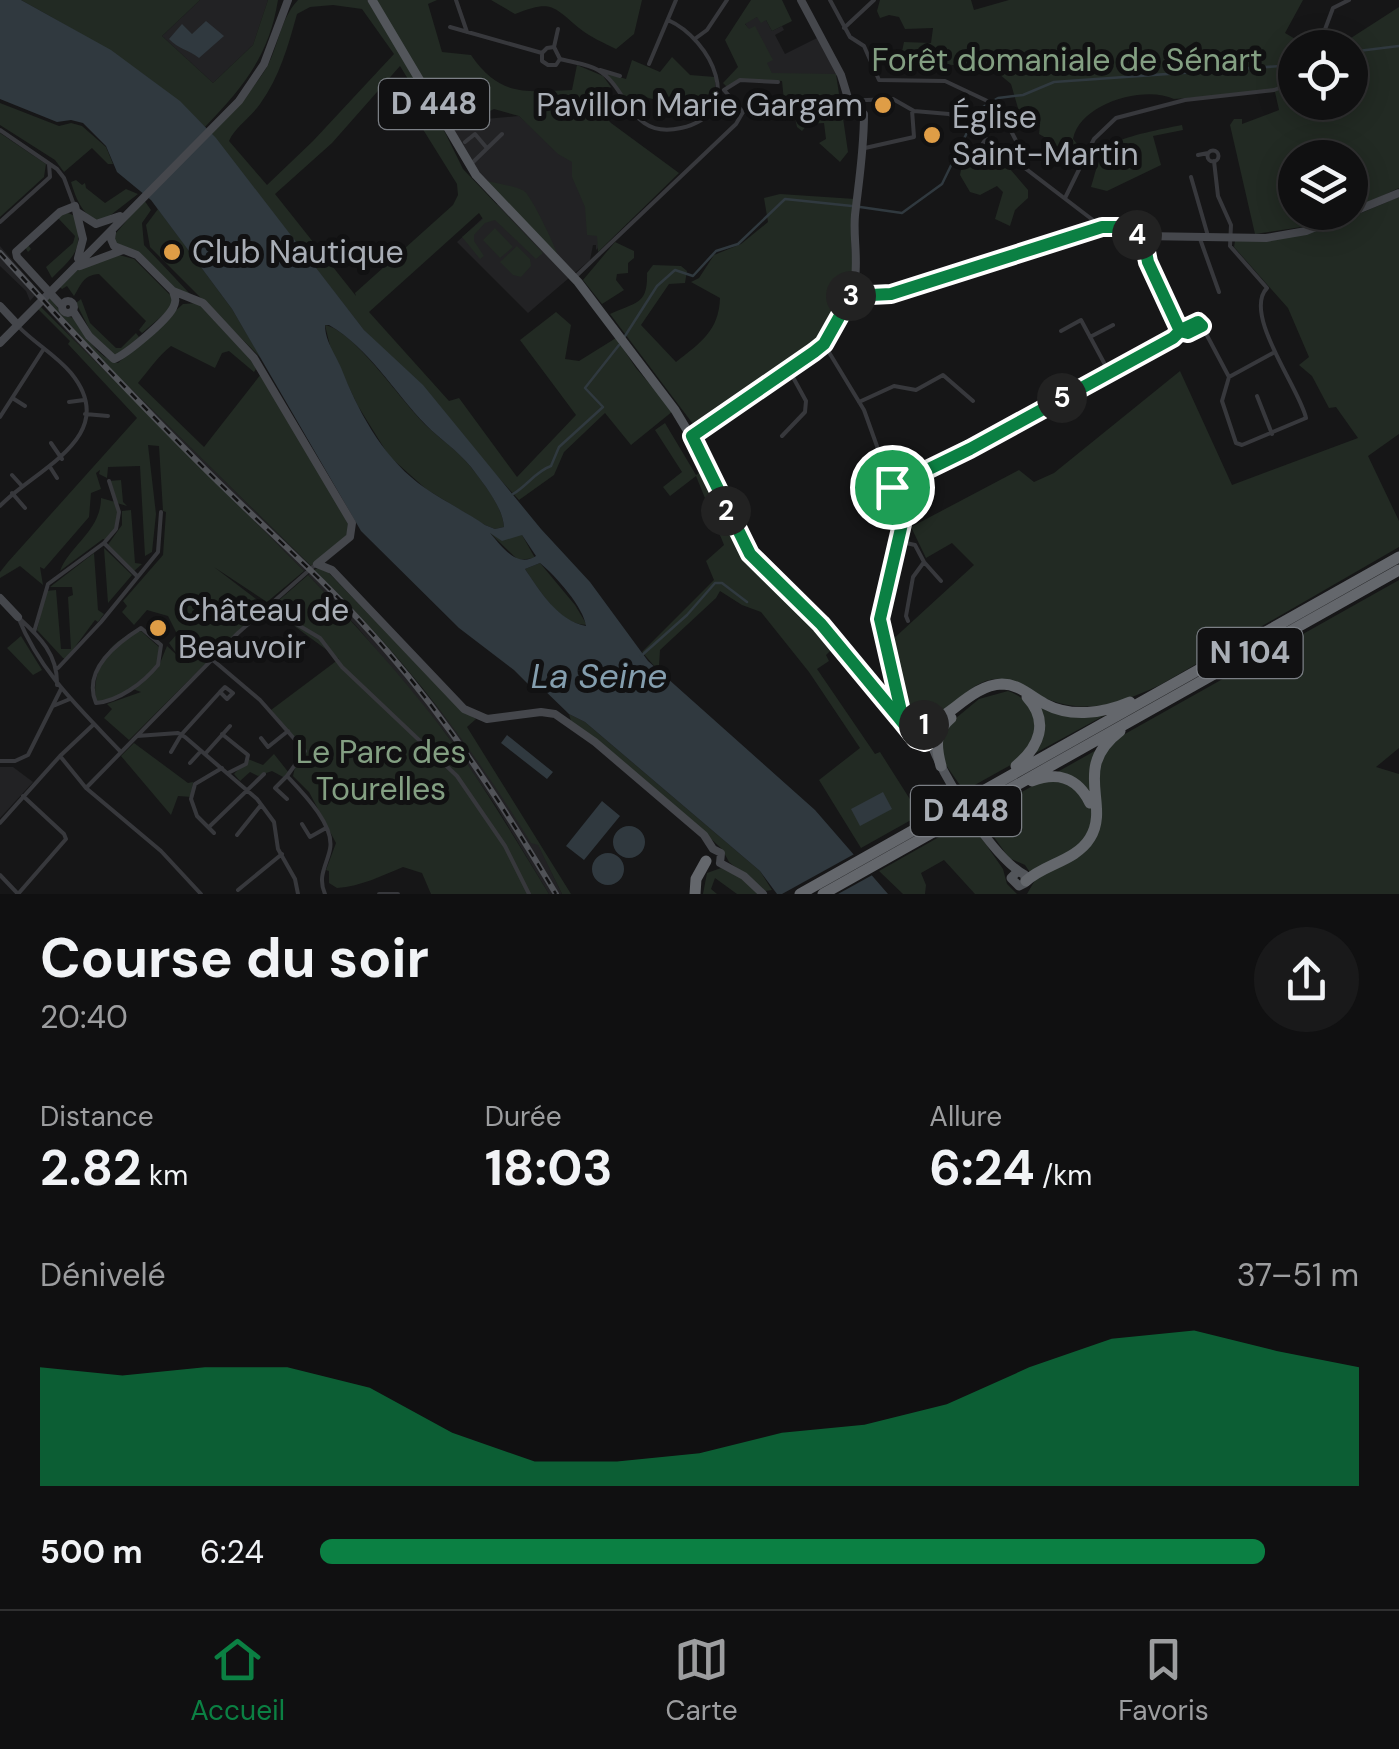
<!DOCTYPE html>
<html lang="fr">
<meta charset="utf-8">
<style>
body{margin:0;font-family:"DM Sans",sans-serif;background:#19191a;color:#f1f3f6;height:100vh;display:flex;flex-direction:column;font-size:38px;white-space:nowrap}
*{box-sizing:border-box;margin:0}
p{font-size:32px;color:#9c9d9f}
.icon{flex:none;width:55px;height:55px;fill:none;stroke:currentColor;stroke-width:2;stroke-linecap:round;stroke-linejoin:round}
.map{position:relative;height:894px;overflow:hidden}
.drawer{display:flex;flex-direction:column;background:#101011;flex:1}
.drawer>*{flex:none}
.controls{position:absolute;left:1278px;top:30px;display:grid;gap:20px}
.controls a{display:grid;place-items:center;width:90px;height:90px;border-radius:50%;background:#101011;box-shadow:0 5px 25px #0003,0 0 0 2px #303031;font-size:50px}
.pin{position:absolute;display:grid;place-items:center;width:85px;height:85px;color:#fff;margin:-42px;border:5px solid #fff;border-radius:50%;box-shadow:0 2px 10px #0007}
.km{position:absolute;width:50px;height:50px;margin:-25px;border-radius:50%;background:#222;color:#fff;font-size:28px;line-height:50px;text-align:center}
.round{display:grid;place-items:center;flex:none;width:105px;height:105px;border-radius:52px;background:#19191a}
.overview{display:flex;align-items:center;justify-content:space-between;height:170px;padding:0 40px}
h1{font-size:55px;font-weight:700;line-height:75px}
.metrics{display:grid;grid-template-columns:repeat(3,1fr);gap:15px;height:170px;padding:10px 40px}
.metrics div{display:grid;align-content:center}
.metrics b{font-size:50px;font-weight:700}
.metrics small{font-size:28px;font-weight:400}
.metrics p{font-size:28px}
.chart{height:280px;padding:20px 40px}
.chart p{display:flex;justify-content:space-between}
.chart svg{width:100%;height:180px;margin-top:10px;fill:#0b8043;opacity:.7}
ul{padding:0 40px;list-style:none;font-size:32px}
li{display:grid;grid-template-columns:160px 120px 1fr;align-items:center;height:75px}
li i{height:25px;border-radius:12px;background:#0b8043}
.menu{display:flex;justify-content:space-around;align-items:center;height:140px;border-top:2px solid #303031;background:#101011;font-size:28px;color:#9c9d9f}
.menu a{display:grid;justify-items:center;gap:5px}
.menu .on{color:#0b8043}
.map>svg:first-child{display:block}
</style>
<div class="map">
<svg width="1399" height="894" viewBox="0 0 1399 894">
<rect width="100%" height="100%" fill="#161617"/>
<path fill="#222224" d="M200,0H268L253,45L213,83L162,36Z
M757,17L766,20L772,31L782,26L784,30L775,35L785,54L817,38L836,74H772L745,23Z
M519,116L534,129L642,203L596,250V245H593L590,260L528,313L457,242L503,199L478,173L453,130L474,120Z
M0,246L39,291L30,301L26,291L0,266Z
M45,301L77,335L311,566L304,571L181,451L72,338L42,304Z
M314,570L360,614L454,727L538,844L562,894H549L496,806L443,730L358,628L308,575Z
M0,767H13L33,782L0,818Z"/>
<path fill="#222a23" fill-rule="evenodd" d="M21,0H200L162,36L213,83L253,45L268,0H278C269,56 244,86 205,127C152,72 87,37 21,0Z
M298,0H367L433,108L463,169L543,253L536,259L495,220L485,223L474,235V241L484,256L480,259L462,237L483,219L479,213L369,312L449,401L459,398L517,477L576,415L520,340L556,312L571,325L565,359L579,361L616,338L636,368L673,411L631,445L605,413L564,452L554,475L519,500L363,329L211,133C232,111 253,91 268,65C279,43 281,18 298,0ZM333,5L362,9L394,54L313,141L267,185L229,141C234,128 251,117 260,104C280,76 288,46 297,14L310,7ZM400,66L427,110L419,123L457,184L458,195L453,205L355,293L356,296L275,194L332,143Z
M372,0H437L428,4L442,52L471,55C500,97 525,92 572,90L577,65L603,76L611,87L590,100L611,123L679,173L598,252L597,236L587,235L585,207L572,177V162L558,154L519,116L494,109L453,130Z
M491,0H642L634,34L616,49C604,43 590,37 579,28C552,5 551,0 515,14Z
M751,0H782L792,21L772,31L766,20L761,23L757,17L745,24L749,29L755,26L773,60L767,63L772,73L836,74L839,94L784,101L782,81L740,79L727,87L723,83L738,67L725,40Z
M880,0H971L974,10L1009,0H1303L1285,33L1309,47L1295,48V102H1350V48L1337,47L1399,7V188L1350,211V158H1295V212L1345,213L1315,225L1255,234L1230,125L1234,119H1242V124L1279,110L1275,92L1174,99C1145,85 1080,103 1073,139L1084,152L1082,159L1060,158L1055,143L1039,134L1040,125L1022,122L1011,84L992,68L900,61L904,42L931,43L933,28L905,29L899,17L889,15L880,18L877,11Z
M672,57L690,75L715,77V95L712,103L683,98L671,104L634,94L629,98L622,95L606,73L626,79L632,60L660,72Z
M0,103L59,126L71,123L82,126L106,147L113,164H108L92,148L64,172L55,160L0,125Z
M837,106L838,116L843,118L848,152L840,162L819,143L826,139L824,123L808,124L802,131L797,127L793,108Z
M1182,125L1183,130L1153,136L1161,165L1107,191L1091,187C1095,175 1099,151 1112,144C1129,135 1162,129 1182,125Z
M0,133L46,164L44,177L0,217Z
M970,158C983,161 996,168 1010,169L1028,190V198L1015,210L1010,226L995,219L1003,192L997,186L980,195L970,192L960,175L963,159Z
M76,180L82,185L85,183L86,188L105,203L126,189L138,194L103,221C84,220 76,199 71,182Z
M484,180C496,184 514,185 524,191C531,195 555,246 558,256Z
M780,194L855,199L851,240L853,276L848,291L820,343L809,355L696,428L610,314C636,302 648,305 647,273L653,265L681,266L687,271L685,283L669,284L641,325L676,362C700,343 719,331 720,298L691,282L699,278L714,255L741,244L768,222L764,198Z
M1399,197V434L1368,456L1399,521V547L1160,685C1119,704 1085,716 1042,697C1030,692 1012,680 999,679C959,677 941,745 898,712L891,641L974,565L952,543L926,558L911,527L1019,470L1034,482L1054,473L1180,371L1232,485L1358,438L1336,407L1329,408L1312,376L1299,365L1309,357L1288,308L1234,247L1235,241C1298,242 1342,221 1399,197Z
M144,200L151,210L142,223L144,245L190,294L175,290L139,253L114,242L116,233Z
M158,209L232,309L261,358L150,247L146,225Z
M68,213L75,216C83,250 76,254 52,278L46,267L73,243L75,236L58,218L28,245L31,249L28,252L25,247L61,215Z
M495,228L513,247L500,258L483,240Z
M615,242L634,251V258L628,263V273L617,274L616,280L624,290L602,304L583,280Z
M517,246L530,259L531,266L521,277L513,275L500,262Z
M115,254L134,259L173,298L169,310L142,333L139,330L146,321L99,274C83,275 81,285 74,296L67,286L62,289L59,286L75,270Z
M49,296L63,315L77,319C86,337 97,357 118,363L183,304L198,303L250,358L256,369L254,372L229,351L222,353L215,368L171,346C158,356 149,370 138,383L204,447L261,374L349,522L348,535L311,566L114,372L46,299Z
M81,299L90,323L116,348H121L136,333L139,337L119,355L114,354L92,334L76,303Z
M39,305L304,571L267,602L214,567L264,605L129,740L104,718L112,709L107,704L141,692L133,689L158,668L167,646L179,657L169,643L177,634L168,616L147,610L134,625L122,612L127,606L123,601L163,555L166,512L163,511L159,446L148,445L156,514L152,552L145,556L140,466L108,467L107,478L99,474L100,470L96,473L101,489L91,493L89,517L44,569L40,567L43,585L20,566L0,578V572L8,562L137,418L68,344L70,341L37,308Z
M325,325C357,332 403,405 430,429C443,441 459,452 470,466C483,482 503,507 504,527L495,529L485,525L426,489L389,456L358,406L331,350Z
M665,423L696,475L705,469L739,547L835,646L826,655L829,661L817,669L875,754L880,752L913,804C923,804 937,796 945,801L861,848L819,780L860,748L809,672L761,612L742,605L720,591L716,598L660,650L659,666L656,668L642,652L714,580L706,561L724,545L696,476L670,496L663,487L682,472L655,430Z
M121,480L123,502L127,506L117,503L119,521L108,540L103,539L60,571C69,546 101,531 101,498L115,502L109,481Z
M131,510L135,563L142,564L133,572L107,546L122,525V511Z
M490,533L522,535L535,558L518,560Z
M104,548L132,575L108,603Z
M94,553L98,610L104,614L98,622L95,620L66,659L63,658L37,630L46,591L56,590L61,649H71L68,597L73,595L72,587H50Z
M540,563L575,605L587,625C560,625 539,590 525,569Z
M318,568L327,571L460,709L476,719L467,727L571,894H562L538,845L531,843C470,743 399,651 314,570Z
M308,575C354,623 399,673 440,726C480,779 514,837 549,894H431L422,873L403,867C381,876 362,886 337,888L329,883V871L326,870L336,843L309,792L293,776L295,767L306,754L271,710L339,659L270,608Z
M1399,580V748L1376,767L1399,774V894H1027L1035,880L1025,865L1009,858L979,816Z
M141,631L159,647L158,665C139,681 121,700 96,703C91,672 108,637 141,631Z
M21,636L42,670L33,675L7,648Z
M1008,691C1030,699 1032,711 1038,732L1016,762L964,791L939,755L944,728L979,699Z
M1031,699L1107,714L1032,755L1038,744Z
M569,714L585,722L760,871L772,890L765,891L729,862L722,849L700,829L571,721Z
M134,743L188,783L193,782L192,797L178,796L171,815L121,756Z
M274,754L289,773L285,778L272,771L258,776L250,772L240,781L234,774L248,759L263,765Z
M969,820L1003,869L1007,884L1017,894H975L944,860L921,873L926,885L925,894H903L879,871Z
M721,868L742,878L759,894H737L715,878L711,889L717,894H703L707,873Z"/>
<path fill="#30393f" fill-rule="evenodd" d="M0,0H21L111,50L180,101L216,138L364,330L423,385L541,529L590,582L648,661L815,810L888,894H777L760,871L585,722L569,714L539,685L533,689L514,670L459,628L361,531L232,309L151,200L117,172L106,146L83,123L71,120L57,122L0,99ZM329,325C369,348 394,392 426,425C440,439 458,451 471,467C483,483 503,507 504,527L495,529L485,525C466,512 444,501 425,488C386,461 361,417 344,375C338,357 325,343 325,325ZM490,533L502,541L522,535L536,556C517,568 503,548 490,533ZM540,563C556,576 584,608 586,626C558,621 540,591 525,569Z
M206,21L224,36L199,58C189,50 178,49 169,39L182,24L192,34Z
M507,735L553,772L547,779L501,743Z
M883,792L892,809L860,826L851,809Z
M602,801L620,816L584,860L566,846Z
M613 842a16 16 0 1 1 32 0a16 16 0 1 1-32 0Z
M592 869a16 16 0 1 1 32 0a16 16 0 1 1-32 0Z"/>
<path fill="#161617" d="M858,852L876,873L838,894H782Z"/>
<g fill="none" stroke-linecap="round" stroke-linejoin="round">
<path stroke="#30393f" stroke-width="2.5" d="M1350,52L1399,46
M860,207L902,213L942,184L978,110L998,98L1023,95L1054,82L1295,65
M625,336L657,286L675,270L693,276L716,251L738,244L785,199L852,206
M513,494C527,486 536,471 551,466L559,447L603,407L585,388L619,345
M641,656L687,615L715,583H722L747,602"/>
<path stroke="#37383c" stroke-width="4" d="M456,0L467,32
M830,0L850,37L864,46L879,80L945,81L998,106L1022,152L1029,158L1083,163
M450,27L542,53
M844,28L874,0
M696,38L707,30L727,0
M554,47L547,48L542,53V61L548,65H556L560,59L554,47L558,29
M1318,48L1333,8L1349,0
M560,59C571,62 588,64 598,70C629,88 629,140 681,128C748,113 711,39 668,20
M649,64L676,0
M600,70L620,76
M724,90L740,80L778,82
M724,90L743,112
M0,130L57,169L64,178L74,205
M465,142L475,134L486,147
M865,148L914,137L912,110
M1207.5 156a5.5 5.5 0 1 1 11 0a5.5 5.5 0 1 1-11 0Z
M1198,155L1208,153
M974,156L986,139
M1214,161L1218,196L1231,225L1230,246L1267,288C1242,314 1300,389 1306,418
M470,165L502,134
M1191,177L1208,236
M1065,198L1094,139L1116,118L1185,100L1274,90L1295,82
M0,222L50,177L49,164
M1199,236L1219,292
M574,278L736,124L743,112L762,104L893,99L914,111L949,114L971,127L1102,227
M1198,321L1202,326L1188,333L1180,331Z
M1202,326L1229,377L1222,401L1236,443L1242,445L1306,418
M1061,331L1081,320L1109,372
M1090,337L1113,325
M824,344L864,410L901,513V524L880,619L901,716
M1229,377L1273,353
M1257,396L1272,434
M14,399L25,406
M69,402L84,400
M859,402L894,386L916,390L943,375L973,401
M85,414L108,416
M0,417L43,350
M782,436L805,412L806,401L789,370
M51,443L62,459
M50,467L57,478
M12,475L22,486
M892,487L970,449L1180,331L1149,263L1143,236
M12,493L25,508
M0,506C33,470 123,437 71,373C56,355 34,343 18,326
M897,541L915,545L924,562L913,577L906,616L908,621
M105,544L137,576
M924,562L941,581
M266,606L320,638L342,667L457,776L505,846L529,894
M18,617C40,672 80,709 120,751
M19,618C40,637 58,655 57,685
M141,628L161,645L158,665C143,683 119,701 96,703C82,670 117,643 141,628Z
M34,632L48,584L104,543L116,529L119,512L109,481
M214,661L260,700L305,751L287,776C302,792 335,825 330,849C327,865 317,876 325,894
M58,668L101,622L158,552L161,512
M53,706L70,699
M222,734L248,755L246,764L228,773
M137,736L178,733L185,737L257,799L274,822L278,849L295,879L298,894
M261,738L268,747L288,731
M171,752L181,735L220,692L225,687L233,693L227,699L220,692
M205,754L230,726
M60,756L86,788L161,851L201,894
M0,761H15L28,755L61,689
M190,763L201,751
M86,788L238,633L315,565
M287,799L275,788L287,776
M0,823L60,756L93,725
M302,824L310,837L326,828
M210,826L264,774
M214,833L197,816L191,799L195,784L222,768
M237,835L261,805
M0,875L18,894
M238,890L282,854
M18,894L66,839L64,834L23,796
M379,894H398"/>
<path stroke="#45474c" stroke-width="8" d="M77,212L96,224L120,216
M80,266L123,250
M173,291L203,303L254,358L352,523L350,537L317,564L332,570L464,709L487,719L541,712L555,714L595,742L704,835L713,849L721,853L720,863
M851,296L891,294L1102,227H1117L1143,236L1266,238L1306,231L1399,193
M62 307a6 6 0 1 1 12 0a6 6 0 1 1-12 0Z
M61,305L17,257L16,252L60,212L75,206L83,239L78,258
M0,306L15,322
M73,311L89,336L114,359C127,354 166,321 173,308C177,299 175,299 173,291L137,255L114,246L111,239L112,233
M0,343L239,101L264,64L288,0
M692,436L814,353C832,336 852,302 855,278C858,257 853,236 855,215C859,180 864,150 864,114L848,98L841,75L801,0
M0,598L18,617
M720,863L744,876L763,894"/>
<path stroke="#53565b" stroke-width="9" d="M372,0L476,175L578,282L675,410L702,455L739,538L750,553L821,624L915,737
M920,726L916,729L915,737L925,742L931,733L922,725
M930,739C940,774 993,858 1025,875V883L1019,886L1011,878L1018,871"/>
<path stroke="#64676c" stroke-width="11" d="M925,726C952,716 972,685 1002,684C1019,684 1030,696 1045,704C1071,718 1104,713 1130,702
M941,766C936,747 934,732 951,718
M1016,766C1039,747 1050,722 1027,697
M1032,781C1057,771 1078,778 1090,803
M1026,881C1044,864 1076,861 1090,838C1111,804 1071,768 1120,731
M695,894L696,879L706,861
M800,894L1399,557
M823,894L1399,570"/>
<g stroke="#505257" stroke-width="6">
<path id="rail" d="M0,253C66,326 134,398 204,468C265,529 331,585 387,651C452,726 505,809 556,894"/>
</g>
<use href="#rail" stroke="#111112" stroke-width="2.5" stroke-dasharray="8" stroke-linecap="butt"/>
</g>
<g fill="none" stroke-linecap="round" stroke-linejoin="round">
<g stroke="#fff" stroke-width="20">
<path id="route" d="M892,487L902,524L880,619L901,711L899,718L916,739L925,742L930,737L929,728L899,718L821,624L750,554L692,436L814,352L824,344L851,296L891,294L1102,227H1118L1143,236L1148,262L1180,331L1188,333L1202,326L1198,322L1181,330L1173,338L970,449L892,487"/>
</g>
<use href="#route" stroke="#0b8043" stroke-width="12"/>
</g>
<g fill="#df9d46" stroke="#111112" stroke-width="4">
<circle cx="883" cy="105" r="10"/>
<circle cx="932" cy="135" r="10"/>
<circle cx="172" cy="252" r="10"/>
<circle cx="158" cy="628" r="10"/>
</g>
<g text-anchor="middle" stroke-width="10" stroke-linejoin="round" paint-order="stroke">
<g fill="#111112" stroke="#7b7f85" stroke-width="2.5">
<rect x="379" y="79" width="110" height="50" rx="8"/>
<rect x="1197.5" y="628" width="105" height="50" rx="8"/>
<rect x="911" y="786" width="110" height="50" rx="8"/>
</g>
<g font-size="30" font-weight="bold" fill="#a9aeb6">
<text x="434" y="114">D 448</text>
<text x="1250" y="663">N 104</text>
<text x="966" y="821">D 448</text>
</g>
<g font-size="32" fill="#839f82" stroke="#111112">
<text x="1067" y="71">Forêt domaniale de Sénart</text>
<text x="381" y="763">Le Parc des<tspan x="381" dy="37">Tourelles</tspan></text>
</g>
<g font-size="32" fill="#a9aeb6" stroke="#111112" text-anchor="start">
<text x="863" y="116" text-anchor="end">Pavillon Marie Gargam</text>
<text x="952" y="128">Église<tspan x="952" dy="37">Saint-Martin</tspan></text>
<text x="192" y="263">Club Nautique</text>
<text x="178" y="621">Château de<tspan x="178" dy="37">Beauvoir</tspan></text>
</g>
<g font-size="35" font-style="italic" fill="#849eae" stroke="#111112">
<text x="599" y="688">La Seine</text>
</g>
</g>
</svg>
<div class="controls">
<a><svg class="icon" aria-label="locate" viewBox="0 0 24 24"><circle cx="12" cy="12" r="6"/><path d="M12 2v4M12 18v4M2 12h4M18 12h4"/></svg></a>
<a><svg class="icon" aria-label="layers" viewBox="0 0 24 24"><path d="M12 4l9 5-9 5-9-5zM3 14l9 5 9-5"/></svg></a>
</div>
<div class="pin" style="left:892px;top:487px;background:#1e9e55"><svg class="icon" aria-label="arrive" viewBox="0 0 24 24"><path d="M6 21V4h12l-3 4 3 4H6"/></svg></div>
<b class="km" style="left:924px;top:725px">1</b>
<b class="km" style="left:726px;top:511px">2</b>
<b class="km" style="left:851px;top:296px">3</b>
<b class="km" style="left:1137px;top:235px">4</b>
<b class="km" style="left:1062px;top:398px">5</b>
</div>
<section class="drawer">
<div class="overview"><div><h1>Course du soir</h1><p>20:40</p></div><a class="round"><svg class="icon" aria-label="share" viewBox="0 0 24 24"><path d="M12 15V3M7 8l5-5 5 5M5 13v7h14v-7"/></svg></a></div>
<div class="metrics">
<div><p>Distance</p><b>2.82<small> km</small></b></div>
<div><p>Durée</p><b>18:03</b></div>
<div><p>Allure</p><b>6:24<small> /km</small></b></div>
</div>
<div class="chart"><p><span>Dénivelé</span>37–51 m</p>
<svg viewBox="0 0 160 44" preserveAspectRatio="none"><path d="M0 44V15L10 17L20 15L30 15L40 20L50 31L60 38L70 38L80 36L90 31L100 29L110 24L120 15L130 8L140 6L150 11L160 15V44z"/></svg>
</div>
<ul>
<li><b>500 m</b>6:24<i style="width:91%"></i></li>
</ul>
</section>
<nav class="menu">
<a class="on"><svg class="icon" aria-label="home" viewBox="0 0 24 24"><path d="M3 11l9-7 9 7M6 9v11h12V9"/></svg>Accueil</a>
<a><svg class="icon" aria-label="map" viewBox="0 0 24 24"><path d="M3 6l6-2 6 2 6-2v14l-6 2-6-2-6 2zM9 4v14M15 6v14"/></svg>Carte</a>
<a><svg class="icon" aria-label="saved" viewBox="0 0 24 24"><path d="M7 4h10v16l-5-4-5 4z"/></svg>Favoris</a>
</nav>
